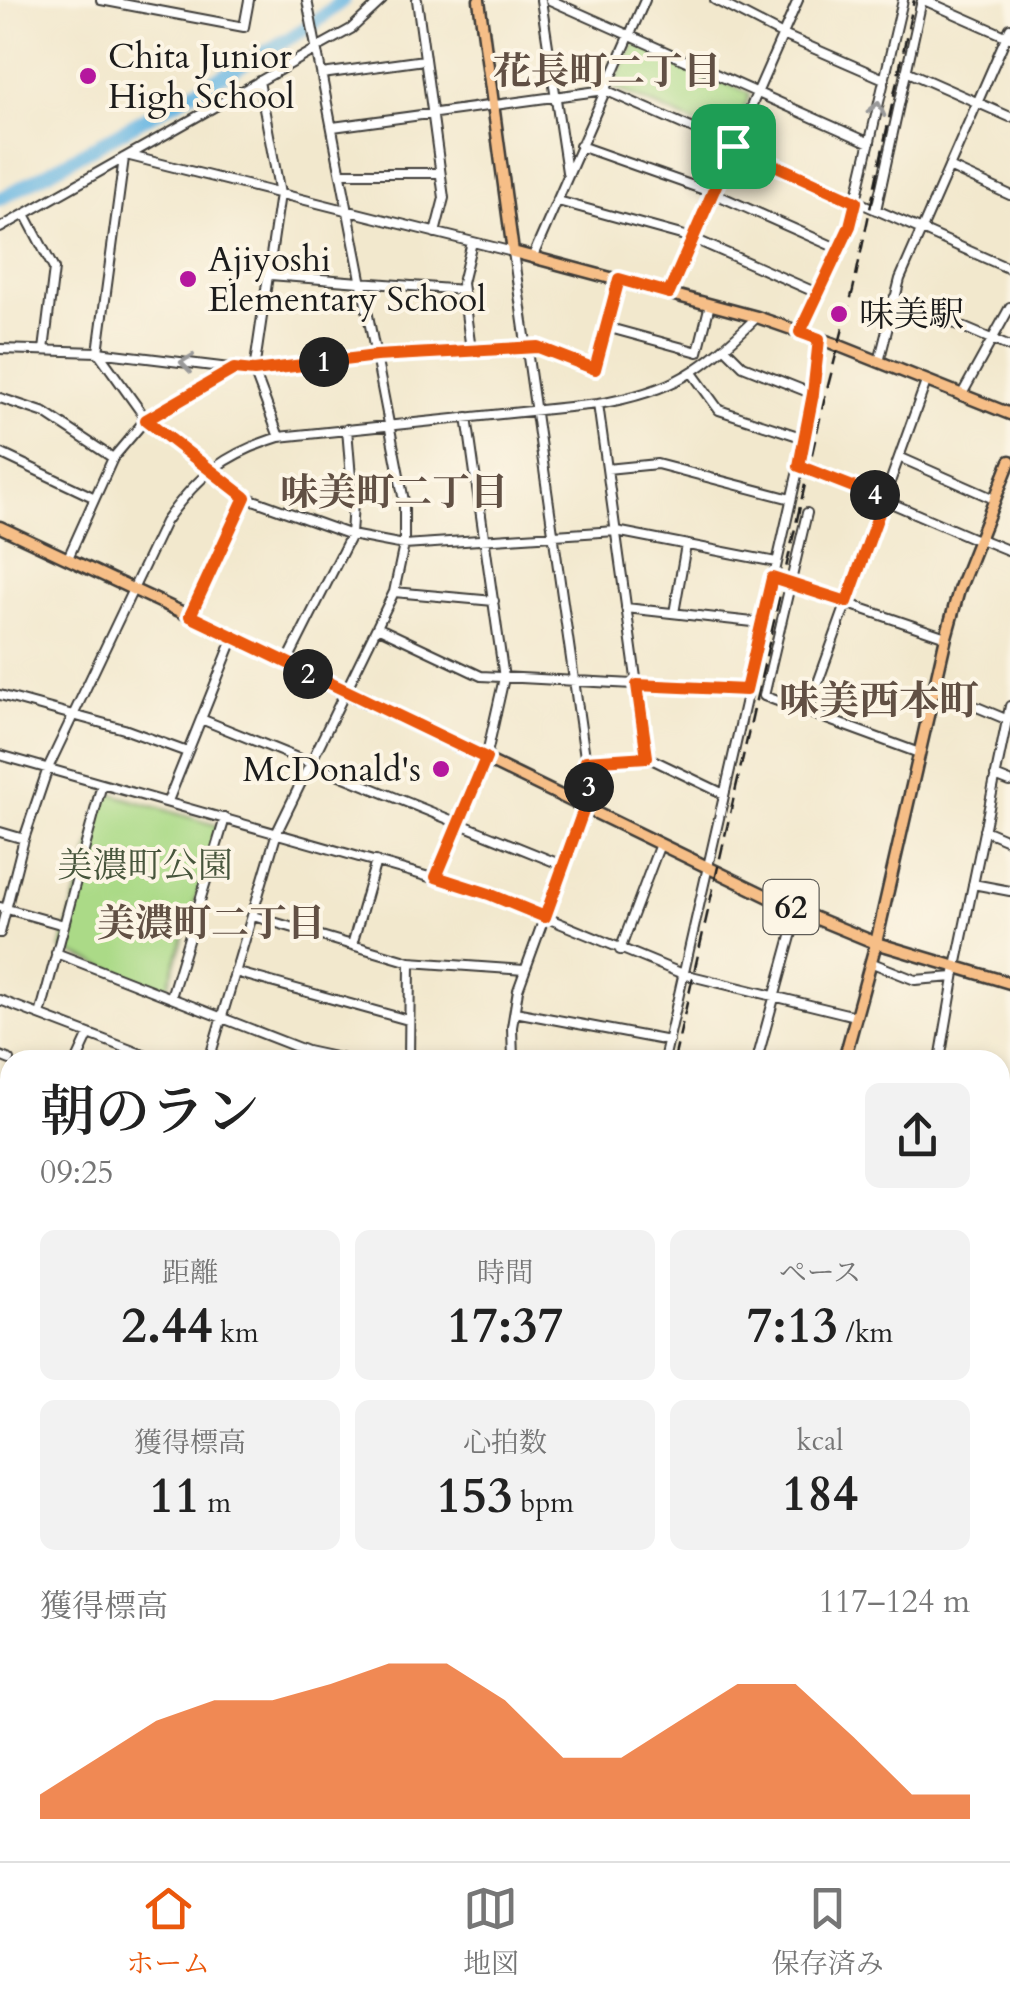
<!DOCTYPE html>
<html lang="ja">
<meta charset="utf-8">
<style>
body{margin:0;font-family:Cardo,"Noto Serif JP",serif;background:#f2f2f2;color:#222;height:100vh;display:flex;flex-direction:column;font-size:38px;white-space:nowrap}
*{box-sizing:border-box;margin:0}
p{font-size:32px;color:#767676}
.icon{flex:none;width:55px;height:55px;fill:none;stroke:currentColor;stroke-width:2;stroke-linecap:round;stroke-linejoin:round}
.map{position:relative;flex:1;overflow:hidden}
.drawer{position:absolute;left:0px;top:1050px;width:1010px;height:812px;display:flex;flex-direction:column;background:#fff;border-radius:30px 30px 0 0;box-shadow:0 5px 15px #0003}
.drawer>*{flex:none}
.pin{position:absolute;display:grid;place-items:center;width:85px;height:85px;color:#fff;margin:-42px;border-radius:20px;box-shadow:0 5px 15px #0006}
.km{position:absolute;width:50px;height:50px;margin:-25px;border-radius:50%;background:#222;color:#fff;font-size:28px;line-height:50px;text-align:center}
.round{display:grid;place-items:center;flex:none;width:105px;height:105px;border-radius:15px;background:#f2f2f2}
.summary{display:flex;align-items:center;justify-content:space-between;height:170px;padding:0 40px}
h1{font-size:55px;font-weight:600;line-height:75px}
.metrics{display:grid;grid-template-columns:repeat(3,1fr);gap:15px;height:170px;padding:10px 40px}
.metrics div{display:grid;align-content:center;border-radius:15px;background:#f2f2f2;text-align:center}
.metrics b{font-size:50px;font-weight:600}
.metrics small{font-size:28px;font-weight:400}
.metrics p{font-size:28px}
.chart{height:280px;padding:20px 40px}
.chart p{display:flex;justify-content:space-between}
.chart svg{width:100%;height:180px;margin-top:10px;fill:#ea580c;opacity:.7}
.tabs{display:flex;justify-content:space-around;align-items:center;height:140px;border-top:2px solid #e0e0e0;background:#fff;font-size:28px;color:#767676}
.tabs a{display:grid;justify-items:center;gap:5px}
.tabs .active{color:#ea580c}
.map>svg:first-child{display:block}
</style>
<div class="map">
<svg width="1010" height="1861" viewBox="0 0 1010 1861">
<rect width="100%" height="100%" fill="#fcf5e5"/>
<filter id="ink" filterUnits="userSpaceOnUse"><feTurbulence type="fractalNoise" baseFrequency=".01" numOctaves="2"/><feDisplacementMap in="SourceGraphic" scale="20" xChannelSelector="R" yChannelSelector="G"/><feConvolveMatrix kernelMatrix="1 2 1 2 8 2 1 2 1" color-interpolation-filters="sRGB"/></filter>
<filter id="wash" filterUnits="userSpaceOnUse"><feTurbulence type="fractalNoise" baseFrequency=".0048" numOctaves="4" result="noise"/><feDisplacementMap in="SourceGraphic" scale="40" xChannelSelector="R" yChannelSelector="G"/><feGaussianBlur stdDeviation="2.25" result="paint"/><feColorMatrix in="noise" values="0 0 0 0 0 0 0 0 0 0 0 0 0 0 0 0 0 1.4 0 .05"/><feComposite in="paint" operator="in"/></filter>
<g filter="url(#wash)">
<rect width="100%" height="100%" fill="#f2e8cd"/>
<path fill="#abda87" stroke="#647b52" stroke-width="2.5" d="M635,41L750,94L733,138L730,139L615,88L614,84Z
M106,792L219,826L166,992L61,949Z
M1010,1198V1517L1000,1529V1489L1007,1491L1009,1487L1000,1483V1201Z
M1010,1535V1815L1002,1811L1001,1801L1000,1551Z"/>
<g fill="none" stroke-linecap="round" stroke-linejoin="round">
<path stroke="#68b6e2" stroke-width="2.5" d="M1000,1499L1007,1493L1003,1491
M977,1852L979,1861"/>
<path stroke="#68b6e2" stroke-width="14" d="M0,199L272,48L312,25L343,0
M1007,1493H1010"/>
</g>
</g>
<g filter="url(#ink)">
<g fill="none" stroke-linecap="round" stroke-linejoin="round">
<g stroke="#3c3b37" stroke-width="12">
<path id="minor" d="M101,0L244,27L249,0
M417,0L444,198L435,233
M541,0L567,172
M550,0L870,143
M715,0L783,35L884,79
M924,0L1010,38
M322,45L351,29L382,0
M906,71L1010,117
M322,74L424,60
M259,81L280,194L254,371L279,437
M333,127L605,90L1010,269
M580,146L713,193L839,249
M130,156L513,252L590,792L518,990L512,1027L513,1060
M124,158L98,352L146,419L245,497L351,535L404,545L616,531L776,562
M949,167L1010,195
M341,173H440
M558,201L692,238L817,293
M876,210L922,0
M25,214L54,269L44,350
M0,228L313,51
M533,256L645,0
M270,275L463,290
M669,293L798,0
M894,298L1010,347
M606,327L698,352L710,304
M800,332L850,226L903,0
M725,348L743,366L813,394
M0,349L98,352L254,371L376,355L537,347L595,369L619,279
M471,350L462,283L472,242
M879,362L900,279L1010,28
M693,374L719,410L804,438
M961,396L1010,307
M0,398L45,413L113,458
M598,404L647,757L724,794
M0,453L95,498
M899,457L994,499
M799,466L814,470L977,540
M607,469L657,464L791,499
M807,513L764,696L919,753
M978,538L1010,551
M68,558L113,458L146,419L233,370
M772,578L946,637
M394,592L494,601
M626,608L762,623
M674,613L686,545
M190,616L245,497
M377,627L481,676L746,690
M286,664L351,535L353,502L347,429
M934,689L1008,720
M0,695L124,729L187,752
M807,713L926,382
M201,719L562,865
M0,755L489,894L683,974L855,1016
M587,761L647,757
M995,776L1010,782
M168,801L234,637
M984,830L1010,841
M0,832L24,839
M435,877L486,758L504,678L467,417
M973,884L1010,891
M0,907L64,925
M253,916L410,962L524,970
M0,933L24,839L48,768L165,522C198,475 225,454 279,437L598,404C675,391 702,370 757,317
M352,945L376,861
M620,950L660,844
M56,953L307,1051L349,1060
M870,962L915,980L954,977
M235,972L408,1020
M171,997L225,818
M0,1000L157,1060
M515,1012L669,1041
M40,1015L102,784
M0,1056L10,1060
M77,1060L89,1034
M209,1060L277,832L394,592L404,545V501L307,0
M409,1060L410,962
M664,1060L799,466L813,394L819,339
M757,1060L798,911
M940,1060L956,967L1010,706
M0,1123L10,1127
M0,1186L10,1192
M0,1227H10
M0,1286L10,1292
M0,1359L10,1362
M0,1424L10,1427
M0,1595L10,1599
M0,1661L10,1662
M0,1706H10
M0,1758L10,1759
M0,1840L10,1844
M28,1852L59,1861
M114,1852V1861
M654,1852L656,1861
M302,1861L306,1852
M491,1861L492,1852"/>
</g>
<g stroke="#3c3b37" stroke-width="15">
<path id="major" d="M479,0L513,252L757,317L832,343L1010,414
M0,527L190,616L798,911L876,943L1010,983
M844,1060L876,943L946,637L959,590L1010,461
M681,1861L682,1852"/>
</g>
<use href="#minor" stroke="#fff" stroke-width="8"/>
<use href="#major" stroke="#f6be87" stroke-width="10"/>
<path stroke="#1c1c1c" stroke-width="2.5" stroke-dasharray="15 8" stroke-linecap="butt" d="M674,1060L824,401L853,290L914,0
M473,1861V1852"/>
</g>
<defs><path id="oneway-chevron" d="M-2-3.5L2.5 0L-2 3.5" fill="none" stroke-width="1.6" stroke-linecap="round" stroke-linejoin="round" transform="scale(2.5)"/></defs>
<g stroke="#999">
<use href="#oneway-chevron" transform="translate(877 109) rotate(-77)"/>
<use href="#oneway-chevron" transform="translate(187 363) rotate(-173)"/>
</g>
</g>
<g fill="none" stroke-linecap="round" stroke-linejoin="round" filter="url(#ink)">
<g stroke="#fff" stroke-width="20">
<path id="route" d="M733,146L856,202L850,226L800,332L819,339L813,394L799,466L884,499L847,602L772,578L746,690L637,685L647,757L586,761L590,792L545,917L489,894L436,877L486,758L190,616L245,497L146,420L234,369L254,371L376,356L538,347L595,369L619,279L669,293Z"/>
</g>
<use href="#route" stroke="#ea580c" stroke-width="12"/>
</g>
<g fill="#b5179e" stroke="#fcf5e5" stroke-width="4">
<circle cx="88" cy="76" r="10"/>
<circle cx="188" cy="279" r="10"/>
<circle cx="839" cy="314" r="10"/>
<circle cx="441" cy="769" r="10"/>
</g>
<g text-anchor="middle" stroke-width="8" stroke-linejoin="round" paint-order="stroke">
<rect fill="#fcf5e5" stroke="#5f5d58" stroke-width="2.5" x="763.5" y="880" width="55" height="54" rx="8"/>
<g font-size="32" font-weight="bold" fill="#1c1c1c">
<text x="791" y="918">62</text>
</g>
<g font-size="35" fill="#1c1c1c" stroke="#fcf5e5" text-anchor="start">
<text x="108" y="68">Chita Junior<tspan x="108" dy="40">High School</tspan></text>
<text x="208" y="271">Ajiyoshi<tspan x="208" dy="40">Elementary School</tspan></text>
<text x="859" y="326">味美駅</text>
<text x="421" y="781" text-anchor="end">McDonald's</text>
</g>
<g font-size="35" fill="#47553c" stroke="#fcf5e5">
<text x="145" y="877">美濃町公園</text>
</g>
<g font-size="38" font-weight="bold" fill="#615044" stroke="#fcf5e5">
<text x="607" y="84">花長町二丁目</text>
<text x="394" y="505">味美町二丁目</text>
<text x="211" y="936">美濃町二丁目</text>
</g>
<g font-size="40" font-weight="bold" fill="#615044" stroke="#fcf5e5">
<text x="879" y="714">味美西本町</text>
</g>
</g>
</svg>
<div class="pin" style="left:733px;top:146px;background:#1e9e55"><svg class="icon" aria-label="arrive" viewBox="0 0 24 24"><path d="M6 21V4h12l-3 4 3 4H6"/></svg></div>
<b class="km" style="left:324px;top:362px">1</b>
<b class="km" style="left:308px;top:674px">2</b>
<b class="km" style="left:589px;top:787px">3</b>
<b class="km" style="left:875px;top:495px">4</b>
<section class="drawer">
<div class="summary"><div><h1>朝のラン</h1><p>09:25</p></div><a class="round"><svg class="icon" aria-label="share" viewBox="0 0 24 24"><path d="M12 15V3M7 8l5-5 5 5M5 13v7h14v-7"/></svg></a></div>
<div class="metrics">
<div><p>距離</p><b>2.44<small> km</small></b></div>
<div><p>時間</p><b>17:37</b></div>
<div><p>ペース</p><b>7:13<small> /km</small></b></div>
</div>
<div class="metrics">
<div><p>獲得標高</p><b>11<small> m</small></b></div>
<div><p>心拍数</p><b>153<small> bpm</small></b></div>
<div><p>kcal</p><b>184</b></div>
</div>
<div class="chart"><p><span>獲得標高</span>117–124 m</p>
<svg viewBox="0 0 160 44" preserveAspectRatio="none"><path d="M0 44V38L10 29L20 20L30 15L40 15L50 11L60 6L70 6L80 15L90 29L100 29L110 20L120 11L130 11L140 24L150 38L160 38V44z"/></svg>
</div>
</section>
</div>
<nav class="tabs">
<a class="active"><svg class="icon" aria-label="home" viewBox="0 0 24 24"><path d="M3 11l9-7 9 7M6 9v11h12V9"/></svg>ホーム</a>
<a><svg class="icon" aria-label="map" viewBox="0 0 24 24"><path d="M3 6l6-2 6 2 6-2v14l-6 2-6-2-6 2zM9 4v14M15 6v14"/></svg>地図</a>
<a><svg class="icon" aria-label="saved" viewBox="0 0 24 24"><path d="M7 4h10v16l-5-4-5 4z"/></svg>保存済み</a>
</nav>
